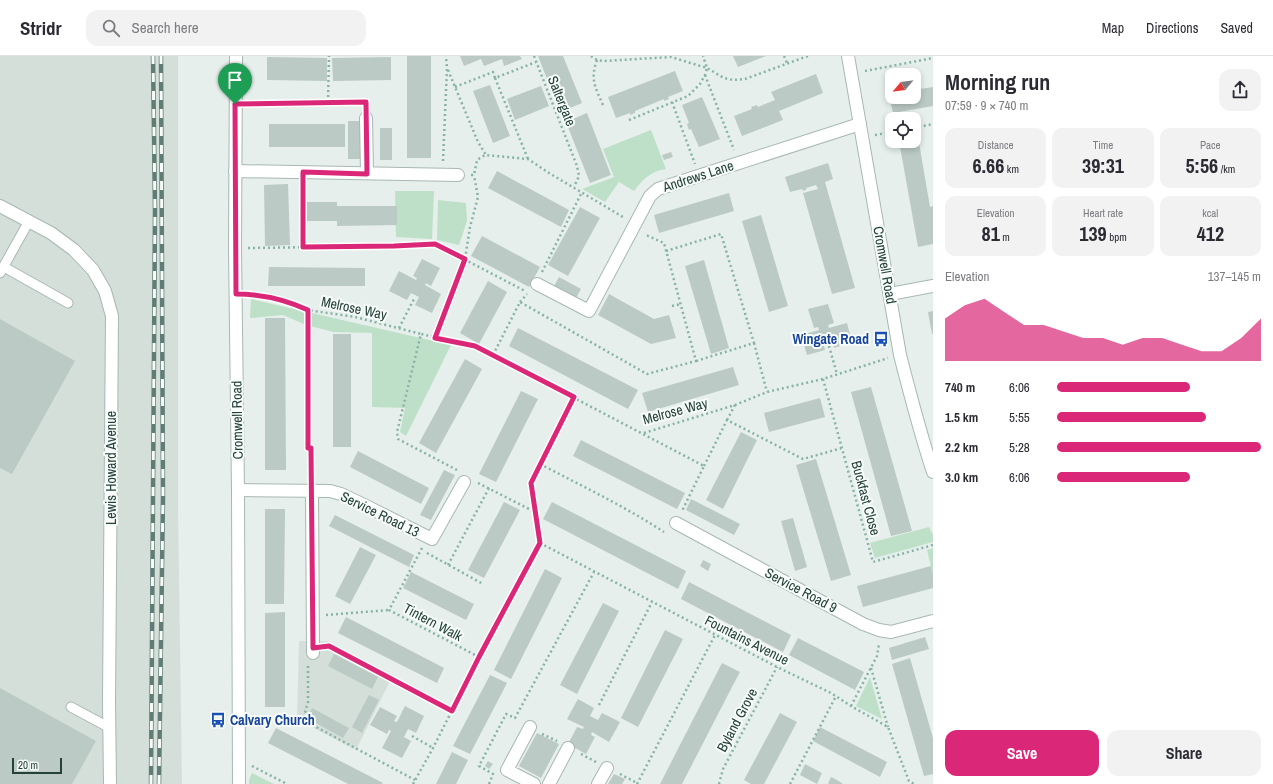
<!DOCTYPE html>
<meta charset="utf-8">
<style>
body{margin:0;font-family:"Archivo Narrow",sans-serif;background:#f2f2f3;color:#2b2b33;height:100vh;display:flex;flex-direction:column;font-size:15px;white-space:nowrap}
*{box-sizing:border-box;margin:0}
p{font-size:13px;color:#7c7c81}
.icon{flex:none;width:22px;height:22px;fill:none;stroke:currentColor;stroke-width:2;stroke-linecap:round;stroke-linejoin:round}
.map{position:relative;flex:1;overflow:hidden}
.drawer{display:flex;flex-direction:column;background:#fff;width:340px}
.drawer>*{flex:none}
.needle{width:26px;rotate:241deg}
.tools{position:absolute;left:885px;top:12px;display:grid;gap:8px}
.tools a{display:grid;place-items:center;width:36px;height:36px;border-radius:8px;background:#fff;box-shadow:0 2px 6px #0003;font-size:20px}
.scale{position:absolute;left:12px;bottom:10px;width:50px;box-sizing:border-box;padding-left:4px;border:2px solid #24423a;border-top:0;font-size:11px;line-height:14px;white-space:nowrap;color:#24423a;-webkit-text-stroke:3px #f7fbf9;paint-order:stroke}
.pin{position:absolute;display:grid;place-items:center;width:34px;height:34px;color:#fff;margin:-41px -17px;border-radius:50% 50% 50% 0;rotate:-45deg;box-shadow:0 0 4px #0007}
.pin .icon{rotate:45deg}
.round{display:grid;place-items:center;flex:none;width:42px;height:42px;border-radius:12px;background:#f2f2f3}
.headline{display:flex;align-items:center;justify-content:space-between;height:68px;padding:0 12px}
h1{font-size:22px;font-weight:800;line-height:30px}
.stats{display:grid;grid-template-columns:repeat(3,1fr);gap:6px;height:68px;padding:4px 12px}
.stats div{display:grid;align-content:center;border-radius:10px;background:#f2f2f3;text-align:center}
.stats b{font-size:20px;font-weight:800}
.stats small{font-size:11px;font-weight:400}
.stats p{font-size:11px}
.chart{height:112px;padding:8px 12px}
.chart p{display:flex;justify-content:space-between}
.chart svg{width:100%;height:72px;margin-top:4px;fill:#db2777;opacity:.7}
.button{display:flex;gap:8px;margin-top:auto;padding:8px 12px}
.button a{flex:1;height:46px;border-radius:12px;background:#db2777;color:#fff;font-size:16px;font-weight:800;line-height:46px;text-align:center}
.button a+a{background:#f2f2f3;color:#2b2b33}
ul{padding:0 12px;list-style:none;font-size:13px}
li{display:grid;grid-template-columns:64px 48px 1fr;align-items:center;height:30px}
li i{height:10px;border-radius:5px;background:#db2777}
header{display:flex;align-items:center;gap:24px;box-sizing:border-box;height:56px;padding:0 20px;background:#fff;border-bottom:1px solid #e1e1e2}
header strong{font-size:19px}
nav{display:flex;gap:22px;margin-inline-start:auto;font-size:14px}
.search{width:280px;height:36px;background:#f2f2f3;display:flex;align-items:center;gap:10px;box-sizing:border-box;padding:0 14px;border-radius:12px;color:#7c7c81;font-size:15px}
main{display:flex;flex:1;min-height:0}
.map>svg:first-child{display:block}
</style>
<header>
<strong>Stridr</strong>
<div class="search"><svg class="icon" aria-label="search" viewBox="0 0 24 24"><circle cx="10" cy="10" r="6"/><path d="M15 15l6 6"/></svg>Search here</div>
<nav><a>Map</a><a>Directions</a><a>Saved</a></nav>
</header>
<main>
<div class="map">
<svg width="933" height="728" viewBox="0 0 933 728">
<rect width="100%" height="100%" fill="#e6efeb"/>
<path fill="#d4dfda" d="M0,0H178V450L182,728H0Z
M299,585H327L393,619L356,694L297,663Z"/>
<path fill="#bfe0c8" d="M651,74L666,113C651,115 643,123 634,135L619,126L605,146L582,133L614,121L603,93Z
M395,135H434L432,183L396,181Z
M438,144L466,147L467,165L459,189L437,184Z
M251,243L451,289L406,380L400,376L405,352L372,351V277L334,276L306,269L283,259L250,262Z
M929,471L933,479V486L875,502L870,487Z
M933,492V519L927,494Z
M870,621L882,663L856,650Z
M252,717L274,728H249V724Z"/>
<path fill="#bbcac4" d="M407,0H431V102H407Z
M460,0H520L522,3L504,10L502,3L484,10L481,3L464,10Z
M538,0H563L582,47L560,56Z
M733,0H766L738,11Z
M267,1L327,2V25L267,24Z
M391,1V24L333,25L332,2Z
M675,15L683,35L668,41L669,43L664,45V43L635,55V57L630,59V57L616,62L608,41Z
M816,18L823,37L779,55L783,64L742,80L734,60L752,53L751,51L757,49L758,51L775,44L771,36Z
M490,29L510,80L493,87L473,35Z
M541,30L549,50L515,64L507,43Z
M933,31V50L893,57L889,39L892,38V41H914V34Z
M702,41L720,83L699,91L691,73L689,74L687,68L689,67L682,49Z
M587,57L611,119L590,127L566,66Z
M348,65H361V103H348Z
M269,68H345V91H269Z
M380,72H392V104H380Z
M917,75L930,151L933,150V188L918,191L899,85H914V76Z
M671,96L673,101L664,104L662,99Z
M828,107L833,123L825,126L855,232L832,238L803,137L818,133L816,129L806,132L807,133L803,135L802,133L790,136L785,121Z
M497,115L569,154L561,171L488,132Z
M288,128L290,189L265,190L264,129Z
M729,137L734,155L659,177L654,159Z
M306,146H337V150H397V169L337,170V165H307Z
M580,151L600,162L568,220L548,209Z
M761,159L788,250L769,256L742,165Z
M482,180L540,211L529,231L471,200Z
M422,203L440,212L431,230L426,227L425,229L441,238L432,257L415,249L419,241L411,237L407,244L389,235L399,215L416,224L417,222L413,220Z
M704,204L729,292L711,298L685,210Z
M269,211L365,212V230H268Z
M559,221L581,233L575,244L553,232Z
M488,225L507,236L479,288L460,277Z
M609,238L654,263L669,259L676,282L651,288L598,259Z
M828,248L834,267L828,269L829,272L847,267L852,286L834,292L833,288L824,290L825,294L807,299L801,279L819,274L818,271L814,272L808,253Z
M933,255V278H932L928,256Z
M265,262H285L286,414H265Z
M0,263L75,305L12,418L0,412Z
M518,272L638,334L628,353L509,290Z
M333,278H351V391H333Z
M465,303L482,313L436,397L419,387Z
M733,311L739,329L648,356L642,337Z
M871,331L912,475L891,480L851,336Z
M521,335L538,343L496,426L479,418Z
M820,342L825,361L769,376L764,357Z
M741,376L757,384L723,453L706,444Z
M581,384L685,437L677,453L573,400Z
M358,395L429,432L421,448L350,411Z
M816,403L851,519L831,525L796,409Z
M444,414L455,419L431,464L420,459Z
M691,443L740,468L734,479L686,454Z
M504,446L520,454L484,522L468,514Z
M552,446L686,515L678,533L543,463Z
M265,453H285L284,548H265Z
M335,459L414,499L409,511L329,470Z
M793,462L807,511L795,515L781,465Z
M360,491L376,499L350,548L335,540Z
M703,504L711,508L708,515L700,510Z
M931,510L933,519V532L863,551L857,530Z
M545,513L562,522L511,623L494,614Z
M411,516L474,548L466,564L403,532Z
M689,526L791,579L783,596L681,543Z
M603,547L619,555L577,638L560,629Z
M285,556V651H265V557Z
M346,561L444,612L437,627L338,577Z
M665,574L683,583L638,671L621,662Z
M925,581L929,593L892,604L889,592Z
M798,582L864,616L855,634L789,599Z
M334,598L378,621L372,633L328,610Z
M910,602L933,682V718L924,720L892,608Z
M722,607L740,616L733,629L682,728H660Z
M490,619L507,627L470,698L453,690Z
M0,632L96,685L72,728H0Z
M369,639L379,644L362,677L352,671Z
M578,643L594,652L590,660L598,664L602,657L620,666L609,686L592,676L591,679L595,681L586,698L568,688L577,671L583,673L584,671L567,663Z
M405,650L424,660L416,677L408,673L404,681L411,685L402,702L382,692L391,675L389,674L387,678L370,669L380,651L397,660L394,665L397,666Z
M312,652L349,672L343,682L307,662Z
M780,657L797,666L764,728H751L744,724Z
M820,671L887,706L880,721L813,685Z
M276,672L383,727L382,728H348L268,687Z
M537,677L559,688L541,722L519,710Z
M452,696L468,704L456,728H436Z
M488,705L493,708L489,713L485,710Z
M805,708L822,717L817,728L800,719Z
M614,718L625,723L622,728H608Z
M831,721L837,724L843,728H828Z"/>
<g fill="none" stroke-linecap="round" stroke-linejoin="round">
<g stroke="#a8b8b2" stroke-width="11">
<path id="service" d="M4,211L68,247
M0,217L29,165
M71,651L110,672"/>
</g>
<g stroke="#a8b8b2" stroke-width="14">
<path id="minor" d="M366,62L367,117
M235,115L458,119
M0,150L51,177L74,194L93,214L105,235L112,260L109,646L110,728
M537,228L589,255L650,140L658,133L860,68
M238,434L330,435L341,438L364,449L432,483L464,426
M312,435L313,597
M676,467L863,568L879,574L891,576L933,565
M530,671L507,714L534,728
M549,728L568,692
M598,728L607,712"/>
</g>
<g stroke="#a8b8b2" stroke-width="14">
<path id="tertiary" d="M236,0L235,192L238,434L239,728
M848,0L900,299C910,338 920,377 933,416
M890,238L933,230"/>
</g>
<path stroke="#86b3a5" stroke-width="2.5" stroke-dasharray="2 3" stroke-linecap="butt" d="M534,0L577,110L579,120L574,131
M591,0L597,4L604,5L671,1L707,12L724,22L733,24L745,23L808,0
M784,0L787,7
M597,4C590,23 595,31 603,49
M448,14L478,86L486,99
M865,15L933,2
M705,19L734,94
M495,22L528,103
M455,31L493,16L495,22L536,6
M328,46L329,0
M672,46L695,108
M249,47L366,46V48
M629,64L688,40L700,28L705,19L707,12L703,0
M914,72L933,68
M875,79L892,76
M443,105L447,12L446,0
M471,119H474L477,104L485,99L528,103L549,117L623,161
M303,191L304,129
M248,192L394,190L435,188L525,235
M666,195L721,178L754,287L696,305
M542,216L582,136
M248,238L296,249L308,254L355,261L421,278
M520,246L527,238
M672,250L681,248
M308,254V392H311V422
M399,272L414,243
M435,282L465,203L470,171L478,141L474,119
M754,287L767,336
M829,290L837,318
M493,299L520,246L647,318L696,305L664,187L646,179
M823,323L873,506L933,489
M727,364L735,349
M644,377L735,349L767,336L823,323L888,302
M540,408C582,430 624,450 664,476
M704,410L727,364L803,403L842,392
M457,414L398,383L397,376L421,278L475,290L704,410L682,455
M478,427L535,456
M540,487L777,611L831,637L851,650L888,671L909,725L914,728
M422,492L389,554L479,601
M427,497L483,528
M448,509L489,432
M326,559L389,554
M326,590H329L452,655
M308,610V646L303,664L415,724
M871,612L888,671
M599,649L652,546
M851,650L877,600L879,588
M542,678L557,685
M412,680L433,692
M581,698L596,706
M252,710L287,728
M620,718L637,727
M413,728L433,692L479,601L540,487L531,427L574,341
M489,728L493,718L479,710L506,658L515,662L594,516
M637,728L715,579
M719,728L723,713L777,611
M790,728L836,640"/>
<use href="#service" stroke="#fff" stroke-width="9"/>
<use href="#minor" stroke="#fff" stroke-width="12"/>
<use href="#tertiary" stroke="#fff" stroke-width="12"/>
<g stroke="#5f7d75" stroke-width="4.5">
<path id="rail" d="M151,728L155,154L153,0
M159,728L163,441L161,0"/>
</g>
<use href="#rail" stroke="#f7fbf9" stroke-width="3" stroke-dasharray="9" stroke-linecap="butt"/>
</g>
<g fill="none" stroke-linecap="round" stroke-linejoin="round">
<g stroke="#fff" stroke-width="8">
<path id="route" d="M366,46L367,118L303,116V191L394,190L435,188L465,203L435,282L475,290L574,341L531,427L540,487L479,601L452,655L329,590L313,592L311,392H308V254C286,244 260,238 236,238L235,48Z"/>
</g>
<use href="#route" stroke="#db2777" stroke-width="5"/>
</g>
<defs>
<g id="bus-bare" transform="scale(1.2)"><path d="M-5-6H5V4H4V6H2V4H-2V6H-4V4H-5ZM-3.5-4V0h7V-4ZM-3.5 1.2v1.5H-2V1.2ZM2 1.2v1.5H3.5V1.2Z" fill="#1a4fb4" stroke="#f7fbf9" stroke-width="2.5" paint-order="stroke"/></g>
</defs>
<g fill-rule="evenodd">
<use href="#bus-bare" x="881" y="283"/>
<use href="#bus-bare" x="218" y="664"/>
</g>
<g text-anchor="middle" stroke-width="4" stroke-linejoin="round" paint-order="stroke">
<g font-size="14" fill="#24423a" stroke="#f7fbf9">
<text transform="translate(562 45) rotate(68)" y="5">Saltergate</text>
<text transform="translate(698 120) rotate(-18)" y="5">Andrews Lane</text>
<text transform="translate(885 209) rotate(80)" y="5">Cromwell Road</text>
<text transform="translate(354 252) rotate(12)" y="5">Melrose Way</text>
<text transform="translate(675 355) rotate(-15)" y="5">Melrose Way</text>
<text transform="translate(237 364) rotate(-91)" y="5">Cromwell Road</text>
<text transform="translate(111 412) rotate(-90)" y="5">Lewis Howard Avenue</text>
<text transform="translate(866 442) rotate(75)" y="5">Buckfast Close</text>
<text transform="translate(380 458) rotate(26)" y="5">Service Road 13</text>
<text transform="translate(801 534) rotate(28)" y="5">Service Road 9</text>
<text transform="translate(433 566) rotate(28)" y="5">Tintern Walk</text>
<text transform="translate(747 584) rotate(27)" y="5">Fountains Avenue</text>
<text transform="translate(737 664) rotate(-62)" y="5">Byland Grove</text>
</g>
<g font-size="14" font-weight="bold" fill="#164399" stroke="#f7fbf9" text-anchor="end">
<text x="869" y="288">Wingate Road</text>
<text x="230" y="669" text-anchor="start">Calvary Church</text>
</g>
</g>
</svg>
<div class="tools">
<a><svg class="needle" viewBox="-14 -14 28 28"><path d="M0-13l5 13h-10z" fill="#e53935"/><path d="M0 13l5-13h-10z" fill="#7c7c81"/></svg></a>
<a><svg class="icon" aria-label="locate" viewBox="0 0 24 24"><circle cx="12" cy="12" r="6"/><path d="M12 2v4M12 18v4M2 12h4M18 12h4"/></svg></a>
</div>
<div class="scale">20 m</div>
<div class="pin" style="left:235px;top:48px;background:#1e9e55"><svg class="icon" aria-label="arrive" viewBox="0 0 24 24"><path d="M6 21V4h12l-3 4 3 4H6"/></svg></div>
</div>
<section class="drawer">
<div class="headline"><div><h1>Morning run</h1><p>07:59 · 9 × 740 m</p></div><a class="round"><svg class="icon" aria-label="share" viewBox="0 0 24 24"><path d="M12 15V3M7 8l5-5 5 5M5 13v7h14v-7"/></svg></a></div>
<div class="stats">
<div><p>Distance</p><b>6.66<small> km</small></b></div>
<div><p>Time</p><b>39:31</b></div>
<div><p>Pace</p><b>5:56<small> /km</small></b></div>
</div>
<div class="stats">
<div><p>Elevation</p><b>81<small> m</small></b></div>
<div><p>Heart rate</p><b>139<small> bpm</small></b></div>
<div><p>kcal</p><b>412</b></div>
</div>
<div class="chart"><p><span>Elevation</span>137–145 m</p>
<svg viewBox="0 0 160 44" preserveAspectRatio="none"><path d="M0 44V18L10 10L20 6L30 14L40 22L50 22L60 26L70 30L80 30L90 34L100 30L110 30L120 34L130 38L140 38L150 30L160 18V44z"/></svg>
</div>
<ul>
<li><b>740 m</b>6:06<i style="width:65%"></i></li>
<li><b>1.5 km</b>5:55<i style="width:73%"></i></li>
<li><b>2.2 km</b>5:28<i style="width:100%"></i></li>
<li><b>3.0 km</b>6:06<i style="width:65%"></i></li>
</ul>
<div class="button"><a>Save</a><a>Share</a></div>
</section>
</main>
